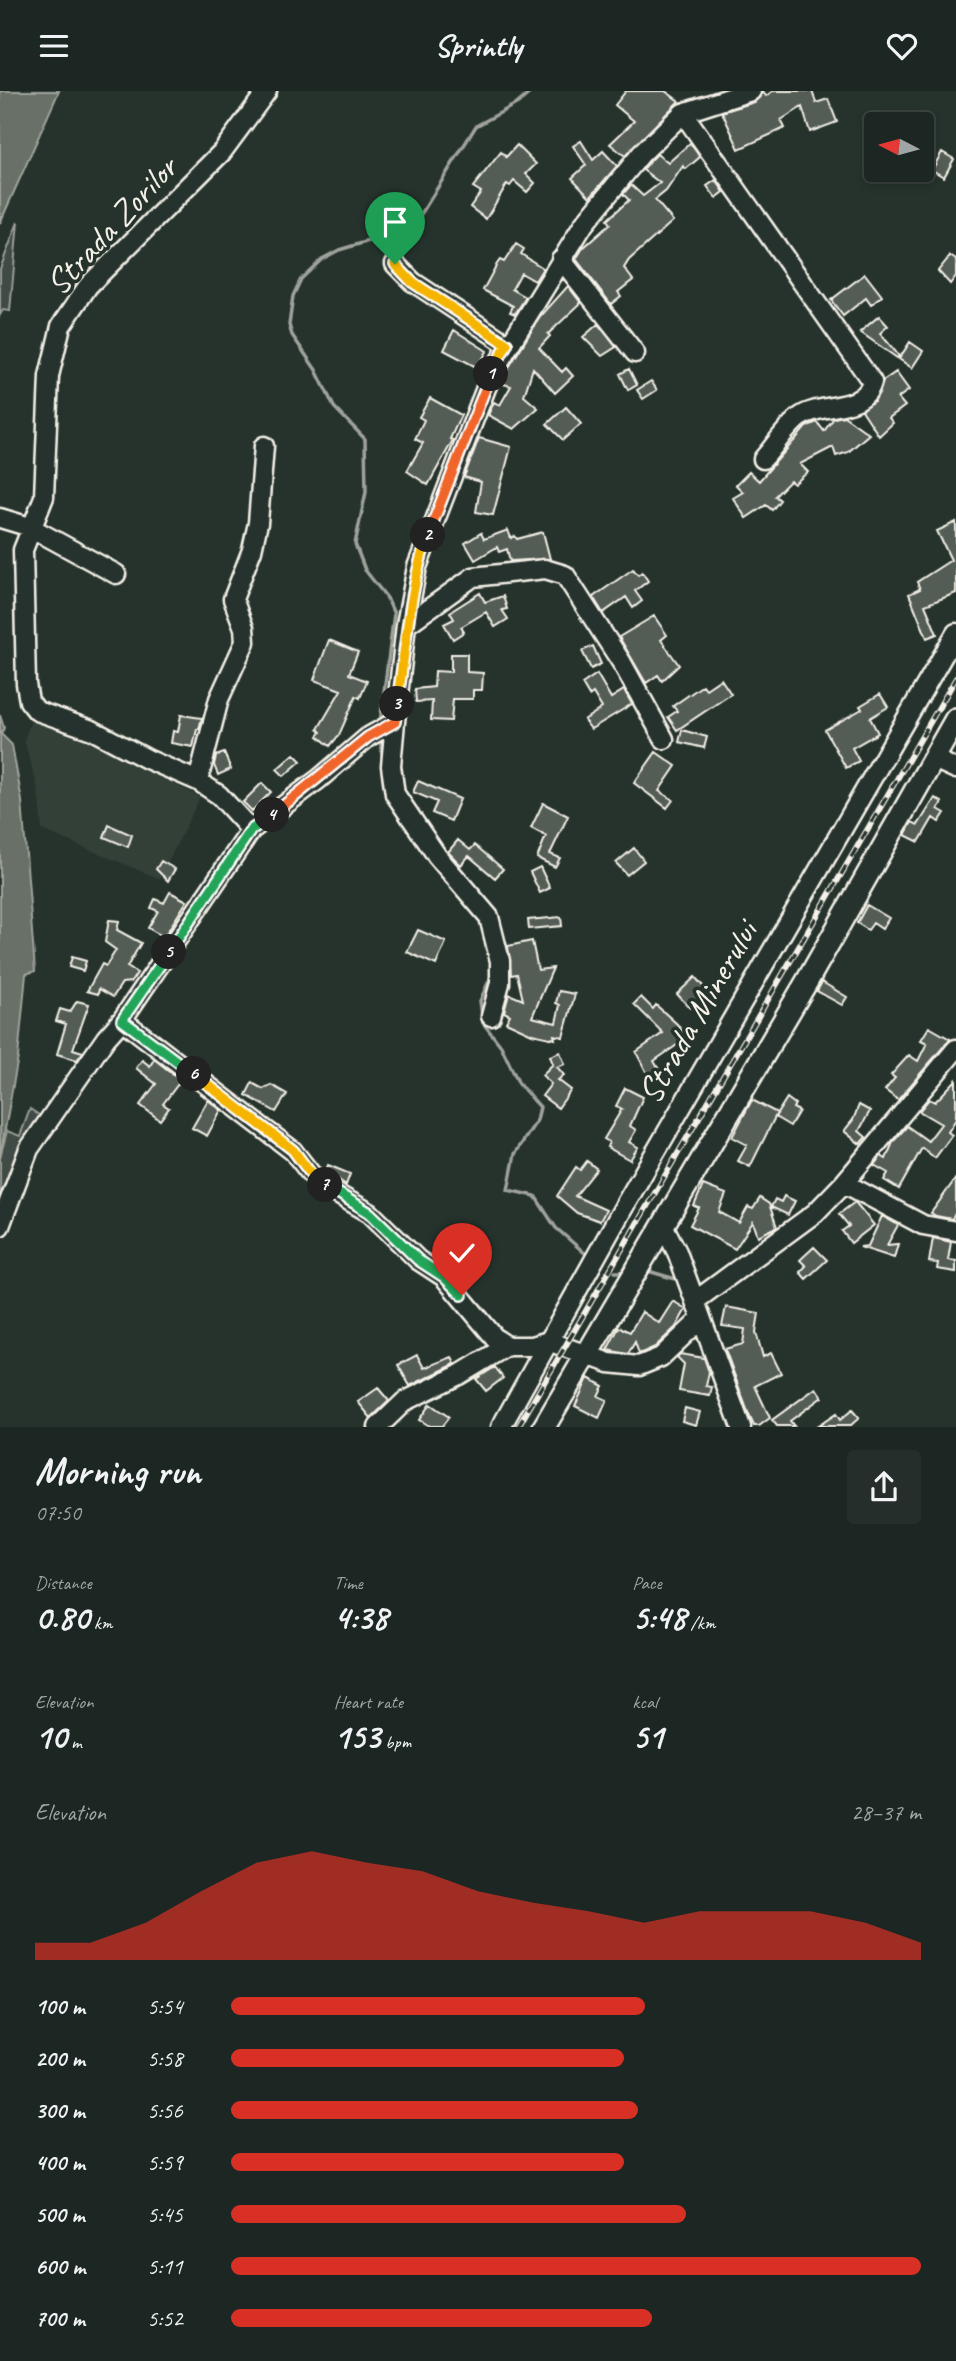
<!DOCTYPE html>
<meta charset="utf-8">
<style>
body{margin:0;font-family:Caveat,sans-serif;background:#252e2a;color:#f1f3f6;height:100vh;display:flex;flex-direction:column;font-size:26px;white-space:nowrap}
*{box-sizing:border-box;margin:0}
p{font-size:23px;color:#a0a5a5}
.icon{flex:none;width:38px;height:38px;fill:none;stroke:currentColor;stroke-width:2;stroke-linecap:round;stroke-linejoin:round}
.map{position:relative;height:1336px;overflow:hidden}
.panel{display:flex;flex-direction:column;background:#1c2622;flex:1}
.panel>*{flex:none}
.needle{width:46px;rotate:276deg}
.tools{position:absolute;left:864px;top:21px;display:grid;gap:14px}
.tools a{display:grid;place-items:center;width:70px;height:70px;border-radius:7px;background:#1c2622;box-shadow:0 4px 10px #0003,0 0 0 2px #3a4340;font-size:35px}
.pin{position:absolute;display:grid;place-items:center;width:60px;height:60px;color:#fff;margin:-72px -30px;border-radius:50% 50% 50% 0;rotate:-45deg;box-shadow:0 0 7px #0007}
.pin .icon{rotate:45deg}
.km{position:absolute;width:35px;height:35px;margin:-18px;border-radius:50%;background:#222;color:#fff;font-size:19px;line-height:35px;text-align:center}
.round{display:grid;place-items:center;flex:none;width:74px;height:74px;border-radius:7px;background:#252e2a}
.head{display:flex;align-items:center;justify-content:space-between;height:119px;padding:0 35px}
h1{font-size:38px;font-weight:700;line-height:52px}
.stats{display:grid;grid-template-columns:repeat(3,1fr);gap:10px;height:119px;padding:7px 35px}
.stats div{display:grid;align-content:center}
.stats b{font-size:35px;font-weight:700}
.stats small{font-size:19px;font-weight:400}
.stats p{font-size:19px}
.chart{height:196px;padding:14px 35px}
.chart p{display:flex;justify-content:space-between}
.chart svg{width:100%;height:126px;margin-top:7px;fill:#d93025;opacity:.7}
ul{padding:0 35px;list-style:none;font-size:23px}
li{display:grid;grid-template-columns:112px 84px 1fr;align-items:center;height:52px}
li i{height:18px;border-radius:9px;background:#d93025}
header{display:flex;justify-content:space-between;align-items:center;height:91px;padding:0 35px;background:#1c2622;font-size:32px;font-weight:700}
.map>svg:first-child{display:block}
</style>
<header><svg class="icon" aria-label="menu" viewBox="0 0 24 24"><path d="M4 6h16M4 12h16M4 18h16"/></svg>Sprintly<svg class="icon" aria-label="heart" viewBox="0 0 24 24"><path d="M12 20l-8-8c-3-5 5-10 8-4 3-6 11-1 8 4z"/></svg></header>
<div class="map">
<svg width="956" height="1336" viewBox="0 0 956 1336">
<rect width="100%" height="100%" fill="#26332d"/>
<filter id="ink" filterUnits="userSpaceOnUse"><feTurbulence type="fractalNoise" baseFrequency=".0143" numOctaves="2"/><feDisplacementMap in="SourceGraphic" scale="14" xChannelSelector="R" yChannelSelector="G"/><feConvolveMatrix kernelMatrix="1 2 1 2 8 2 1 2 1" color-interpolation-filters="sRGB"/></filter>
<g filter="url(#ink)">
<path fill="#333f39" d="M34,622L200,706L160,788L42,739L38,698L24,649Z"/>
<path fill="#414b45" stroke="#9a9e96" stroke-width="2" d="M18,131L10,220L3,219L0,224V178Z
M30,1018L52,1033L33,1063L0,1149V1066L7,1040L20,1045Z"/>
<path fill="#676f68" stroke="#9fa39b" stroke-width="2" d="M0,0H59L0,132Z
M0,624L4,637L1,643L12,654L22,710L35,880L26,883L18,966L0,1066Z"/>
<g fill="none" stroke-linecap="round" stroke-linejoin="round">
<path stroke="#9fa39b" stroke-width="3.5" d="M380,632L394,523L387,507L365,479L355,453L366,401L365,348L334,316L316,279L292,244L289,234L293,205L301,188L322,168L339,159L399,141L418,128L476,35L518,12L532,0
M380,647L383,670
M493,881L480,910L483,932L501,955L519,993L540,1016L537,1029L515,1063L508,1099L535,1105L556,1137L587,1164
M648,1180L679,1189
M615,1181H624"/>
</g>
<path fill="#525c55" stroke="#f4f1e8" stroke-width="2" d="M626,0H665L679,10L625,65L610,53L634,30L615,14Z
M762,0L766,5L773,0H812L816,12L828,8L837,31L810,41L802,16L781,29L785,37L739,58L722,21L755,11Z
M581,50L593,69L603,60L617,75L590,106L572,87L586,74L573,55Z
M690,52L700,66L686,78L683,75L666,100L655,109L673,130L629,169L624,177L633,189L618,201L621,205L611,213L576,168L583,157L610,133L607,129L629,109L623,103L631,94L643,105L660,92L643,79L649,71L657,63L668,72Z
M517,54L536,73L526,83L535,92L527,101L514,90L510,95L507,93L486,128L470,116L481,101L473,96L501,61L506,66Z
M942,61L954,68L944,86L932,79Z
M716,89L724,101L716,107L707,95Z
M516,153L524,158L521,163L543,177L535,190L521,182L512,198L526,206L515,223L510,221L513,215L483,199L497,173L500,169L504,171Z
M950,165L956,169V185L950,193L938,180Z
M865,183L882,205L871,214L866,207L843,225L831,209Z
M568,195L581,212L548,243L550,245L539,257L562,281L566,277L573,285L555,302L533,277L524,305L538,317L514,338L488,324L494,311L500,314L511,295L500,292L501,289L540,226Z
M879,225L888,235L880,242L899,265L897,267L860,241Z
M598,233L616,256L602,265L583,246Z
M454,239L487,260L478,277L444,259Z
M910,251L923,260L912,277L899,268Z
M629,278L637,294L628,299L620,283Z
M896,281L909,299L898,307L905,315L889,327L893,332L879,345L862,319L875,309L883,290Z
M651,290L657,299L643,308L637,299Z
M430,307L461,324L450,348L453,349L428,394L407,380L423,352L415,348L424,329L419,326Z
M566,316L581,333L563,349L547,333Z
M844,325L869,343L848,361L836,365L833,356L800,373L808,381L794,393L790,390L775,405L780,409L772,419L766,414L746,427L733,407L743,401L736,394L749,381L759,390L806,336L817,331L824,340L834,327Z
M479,347L511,356L493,424L476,421L481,391L464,386Z
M956,431V502L925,514L937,543L927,547L909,503L920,498L917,491L951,469L937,440Z
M508,439L511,447L515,445L517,448L543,441L550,468L510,470L507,458L499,461L497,456L475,469L465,452L481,442L484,448Z
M633,478L638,484L642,481L648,490L635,500L642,510L633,517L626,506L603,522L593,506Z
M480,502L485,511L503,505L507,518L502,519L508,528L495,536L486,521L461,536L464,541L453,548L444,533L454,528L450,521Z
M654,525L667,544L661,549L679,574L662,590L658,584L646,592L619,546Z
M329,549L358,561L349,583L367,590L360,607L356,605L339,644L330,655L318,645L321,641L318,638L341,599L314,589Z
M593,555L601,573L591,578L582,560Z
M451,563H467V581L483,582L482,599H473V608H453L451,630L431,629L432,610L416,611L415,598L434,596L435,580L451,581Z
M597,583L611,607L624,599L632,613L591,638L584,629L602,617L593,602L589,605L582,593Z
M721,588L731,603L677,639L668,626L677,620L673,615L703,594L706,598Z
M880,603L888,616L870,627L878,642L852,657L859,670L846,677L825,639L862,618L860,615Z
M181,624L202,627L199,638H197L193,656L171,652L173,640L178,641Z
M682,639L707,646L704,657L679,651Z
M656,661L676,675L659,700L673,709L667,717L634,692Z
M224,662L231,678L218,684L214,674L216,665Z
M294,663L301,670L284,685L277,678Z
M418,690L460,708L451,730L432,722L437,711L413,701Z
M262,692L271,701L252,720L243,711Z
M935,707L942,711L938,718L945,722L939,731L933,727L919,751L905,744L912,731L918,734Z
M543,712L568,725L550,763L560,767L555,776L537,767L546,745L531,737Z
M109,734L132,744L128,756L104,746Z
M458,749L470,759L475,754L503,778L495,787L469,765L461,774L448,761Z
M634,757L644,770L627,784L616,772Z
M161,770L175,778L168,790L156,778Z
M540,776L550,797L540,802L530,781Z
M170,801L187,810L164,846L148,837L158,820L151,817L155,808L164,812Z
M867,814L889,827L882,838L873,832L868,839L857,832Z
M561,826L562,835L529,838L528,829Z
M109,829L119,830L117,839L141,852L127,876L137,882L131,891L122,892L113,906L99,898L98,903L87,900L102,873L106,875L116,859L105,851Z
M418,839L446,851L436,874L407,861Z
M532,850L538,879L553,877L532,926L556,932L560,914L556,912L559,900L575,903L563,946L554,944L555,948L532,943L506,931L510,924L504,921L509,903L523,909L517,883L511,884L508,855Z
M72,866L86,870L83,880L69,876Z
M695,886L708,901L690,917L677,903Z
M822,891L847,906L842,914L817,900Z
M641,906L653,918L656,914L677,933L687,947L654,970L661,982L650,988L636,961L663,942L634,913Z
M77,910L89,913L73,958L83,961L77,969L57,963L66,933L56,930L60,918L70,921Z
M929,936L950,948L898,1009L885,999L895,987L891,984L909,964L918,970L927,952L921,949Z
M560,961L565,973L557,976L564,984L558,989L571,999L558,1017L542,1005L551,993L542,984L553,973L550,965Z
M154,968L181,989L163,1013L169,1017L160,1029L140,1014L156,993L136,977L142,969L150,975Z
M956,989V1028L948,1041L952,1044L935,1067L922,1057L899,1098L884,1089L888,1082L874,1074L881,1065L886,1068L893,1051L907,1035L928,1050L941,1033L919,1020L929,1008L935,1011Z
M252,992L263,998L271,994L287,1003L276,1021L246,1004Z
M625,997L643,1006L630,1035L636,1039L629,1051L638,1056L630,1069L607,1056L609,1051L604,1048L622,1018L616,1015Z
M787,1007L795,1013L793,1017L799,1020L790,1035L775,1026Z
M208,1009L221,1019L207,1045L192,1037Z
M752,1009L777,1022L750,1076L738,1070L747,1054L732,1046Z
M859,1014L870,1020L859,1040L866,1046L860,1053L844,1040L853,1029Z
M587,1070L597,1078L575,1105L606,1119L600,1130L577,1122L557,1105L576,1076L580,1079Z
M328,1074L350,1083L346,1094L326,1080Z
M956,1087V1121L952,1128L936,1125L931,1122Z
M703,1094L726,1103L719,1121L739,1132L748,1116L753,1118L760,1107L769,1113L777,1136L758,1145L753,1131L735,1158L690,1134L699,1117L694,1115Z
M784,1105L795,1110L788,1124L771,1116L775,1108L781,1111Z
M855,1111L874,1134L851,1152L842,1140L849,1135L839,1123Z
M882,1125L898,1134L887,1154L898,1153L894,1167L860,1156L868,1155Z
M933,1147L951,1151L948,1169L956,1170V1181L937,1178L938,1172L929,1171Z
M814,1156L827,1169L806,1188L800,1181L806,1175L800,1169Z
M673,1210L686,1218L676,1236L655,1256L639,1263L635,1251L628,1263L607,1259L619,1236L630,1241L642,1221L659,1232Z
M726,1216L759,1222L756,1241L763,1266L771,1262L781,1282L755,1295L770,1327L759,1335H754L749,1324L725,1258L743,1253L745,1238L722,1235Z
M680,1263L704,1267L709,1281L706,1295L712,1296L710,1305L679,1300L684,1273L677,1266Z
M417,1264L424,1277L452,1266L455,1273L410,1295L398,1274Z
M495,1276L503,1287L486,1300L476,1288Z
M588,1287L603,1295L598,1305L607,1309L599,1327L575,1315Z
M378,1297L389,1310L371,1327L358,1311Z
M816,1297L822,1306L790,1330L794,1335H777L772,1329Z
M430,1313L449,1326L442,1335H429L419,1329Z
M685,1317L700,1321L696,1334L682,1330Z
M852,1319L859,1327L850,1335H818L836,1323L840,1329Z"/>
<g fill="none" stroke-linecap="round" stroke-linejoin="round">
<g stroke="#f4f1e8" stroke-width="23">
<path id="minor" d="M683,22L872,291C864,322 820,311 800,326C786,336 775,355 763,368
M561,168L635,262
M395,173L413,191L507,253
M0,427L30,436L116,483
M406,534L473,486L545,478L565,484L622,572L664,648
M934,668L956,678
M198,690L219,608L245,551L244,537L233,508L252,459L258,432L264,355
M251,739L219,704L198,690L147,668L92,639L37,620L29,610L26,593L23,459L44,406L49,285L61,235L88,195L222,61L267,0
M491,925L500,892V870L489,826L437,765L395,703L391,675L395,631L406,534L417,476L491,284L584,133L641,63L683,22L751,0
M122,929L293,1060L311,1083L330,1099L370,1122L418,1169L444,1186L495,1247L507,1255
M844,1092L923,1134L956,1140
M663,1134L677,1161L741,1336
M0,1135L29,1058L106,947L122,929L251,739L319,688L368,646L395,631
M695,1210L815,1122L844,1092L956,958
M378,1336L405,1310L459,1284L507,1255H532L548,1250L609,1272L639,1275L661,1266L701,1228
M501,1336L626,1112L956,542"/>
</g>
<g stroke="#f4f1e8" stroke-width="26">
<path id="major" d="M544,1336L806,892L956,628"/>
</g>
<use href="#minor" stroke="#26332d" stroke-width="18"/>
<use href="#major" stroke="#26332d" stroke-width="21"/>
<g stroke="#f4f1e8" stroke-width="6">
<path id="rail" d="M518,1336L956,587"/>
</g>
<use href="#rail" stroke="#26332d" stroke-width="3.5" stroke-dasharray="10" stroke-linecap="butt"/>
</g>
</g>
<g fill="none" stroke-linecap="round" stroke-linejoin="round" filter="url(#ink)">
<g stroke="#fff" stroke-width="14">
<path id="split-1" d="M395,173L412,191L507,253L491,283"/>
</g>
<g stroke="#fff" stroke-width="14">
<path id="split-2" d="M428,444L491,283"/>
</g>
<g stroke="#fff" stroke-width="14">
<path id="split-3" d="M397,613C406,556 409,499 428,444"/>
</g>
<g stroke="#fff" stroke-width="14">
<path id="split-4" d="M272,724L368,646L395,631L397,613"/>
</g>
<g stroke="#fff" stroke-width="14">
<path id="split-5" d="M169,861L251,739L272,724"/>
</g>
<g stroke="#fff" stroke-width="14">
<path id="split-6" d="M169,861L122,929L194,983"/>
</g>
<g stroke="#fff" stroke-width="14">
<path id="split-7" d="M194,983L293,1059L311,1083L325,1094"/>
</g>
<g stroke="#fff" stroke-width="14">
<path id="split-8" d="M325,1094L370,1122L418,1169L444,1186L462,1204"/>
</g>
<use href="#split-1" stroke="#f5b400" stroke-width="9"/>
<use href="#split-2" stroke="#f0652b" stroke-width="9"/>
<use href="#split-3" stroke="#f5b400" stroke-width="9"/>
<use href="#split-4" stroke="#f0652b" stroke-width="9"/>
<use href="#split-5" stroke="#22a559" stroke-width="9"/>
<use href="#split-6" stroke="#22a559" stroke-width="9"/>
<use href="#split-7" stroke="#f5b400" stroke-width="9"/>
<use href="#split-8" stroke="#22a559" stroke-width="9"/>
</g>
<g text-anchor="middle" stroke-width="7" stroke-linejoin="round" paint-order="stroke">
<g font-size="35" fill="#f4f1e8" stroke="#26332d">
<text transform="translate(111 134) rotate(-47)" y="12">Strada Zorilor</text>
<text transform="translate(697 921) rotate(-60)" y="12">Strada Minerului</text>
</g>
</g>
</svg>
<div class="tools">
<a><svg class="needle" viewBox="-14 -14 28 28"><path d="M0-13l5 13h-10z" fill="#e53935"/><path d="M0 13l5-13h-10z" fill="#a0a5a5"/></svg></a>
</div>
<div class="pin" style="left:395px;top:173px;background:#1e9e55"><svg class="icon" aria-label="arrive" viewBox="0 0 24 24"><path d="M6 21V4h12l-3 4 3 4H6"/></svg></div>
<div class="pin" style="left:462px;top:1204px;background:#d93025"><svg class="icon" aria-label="check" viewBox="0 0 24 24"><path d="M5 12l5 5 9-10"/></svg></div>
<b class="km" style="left:491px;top:283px">1</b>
<b class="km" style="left:428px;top:444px">2</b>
<b class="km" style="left:397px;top:613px">3</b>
<b class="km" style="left:272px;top:724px">4</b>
<b class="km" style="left:169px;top:861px">5</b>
<b class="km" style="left:194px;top:983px">6</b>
<b class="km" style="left:325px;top:1094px">7</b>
</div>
<section class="panel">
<div class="head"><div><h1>Morning run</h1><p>07:50</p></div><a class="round"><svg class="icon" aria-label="share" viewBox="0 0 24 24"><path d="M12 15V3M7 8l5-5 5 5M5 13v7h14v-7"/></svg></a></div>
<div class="stats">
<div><p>Distance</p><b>0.80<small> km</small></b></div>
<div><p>Time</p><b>4:38</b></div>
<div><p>Pace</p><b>5:48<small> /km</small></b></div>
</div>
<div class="stats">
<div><p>Elevation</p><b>10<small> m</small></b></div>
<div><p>Heart rate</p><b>153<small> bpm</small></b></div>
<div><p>kcal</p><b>51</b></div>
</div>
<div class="chart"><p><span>Elevation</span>28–37 m</p>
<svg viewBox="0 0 160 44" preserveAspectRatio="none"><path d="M0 44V38L10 38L20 31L30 20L40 10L50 6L60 10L70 13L80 20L90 24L100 27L110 31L120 27L130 27L140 27L150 31L160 38V44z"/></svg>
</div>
<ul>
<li><b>100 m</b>5:54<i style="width:60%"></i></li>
<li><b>200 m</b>5:58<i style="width:57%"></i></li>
<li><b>300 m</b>5:56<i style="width:59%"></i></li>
<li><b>400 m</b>5:59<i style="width:57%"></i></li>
<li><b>500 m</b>5:45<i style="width:66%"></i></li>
<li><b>600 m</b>5:11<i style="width:100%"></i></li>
<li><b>700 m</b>5:52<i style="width:61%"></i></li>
</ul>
</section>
